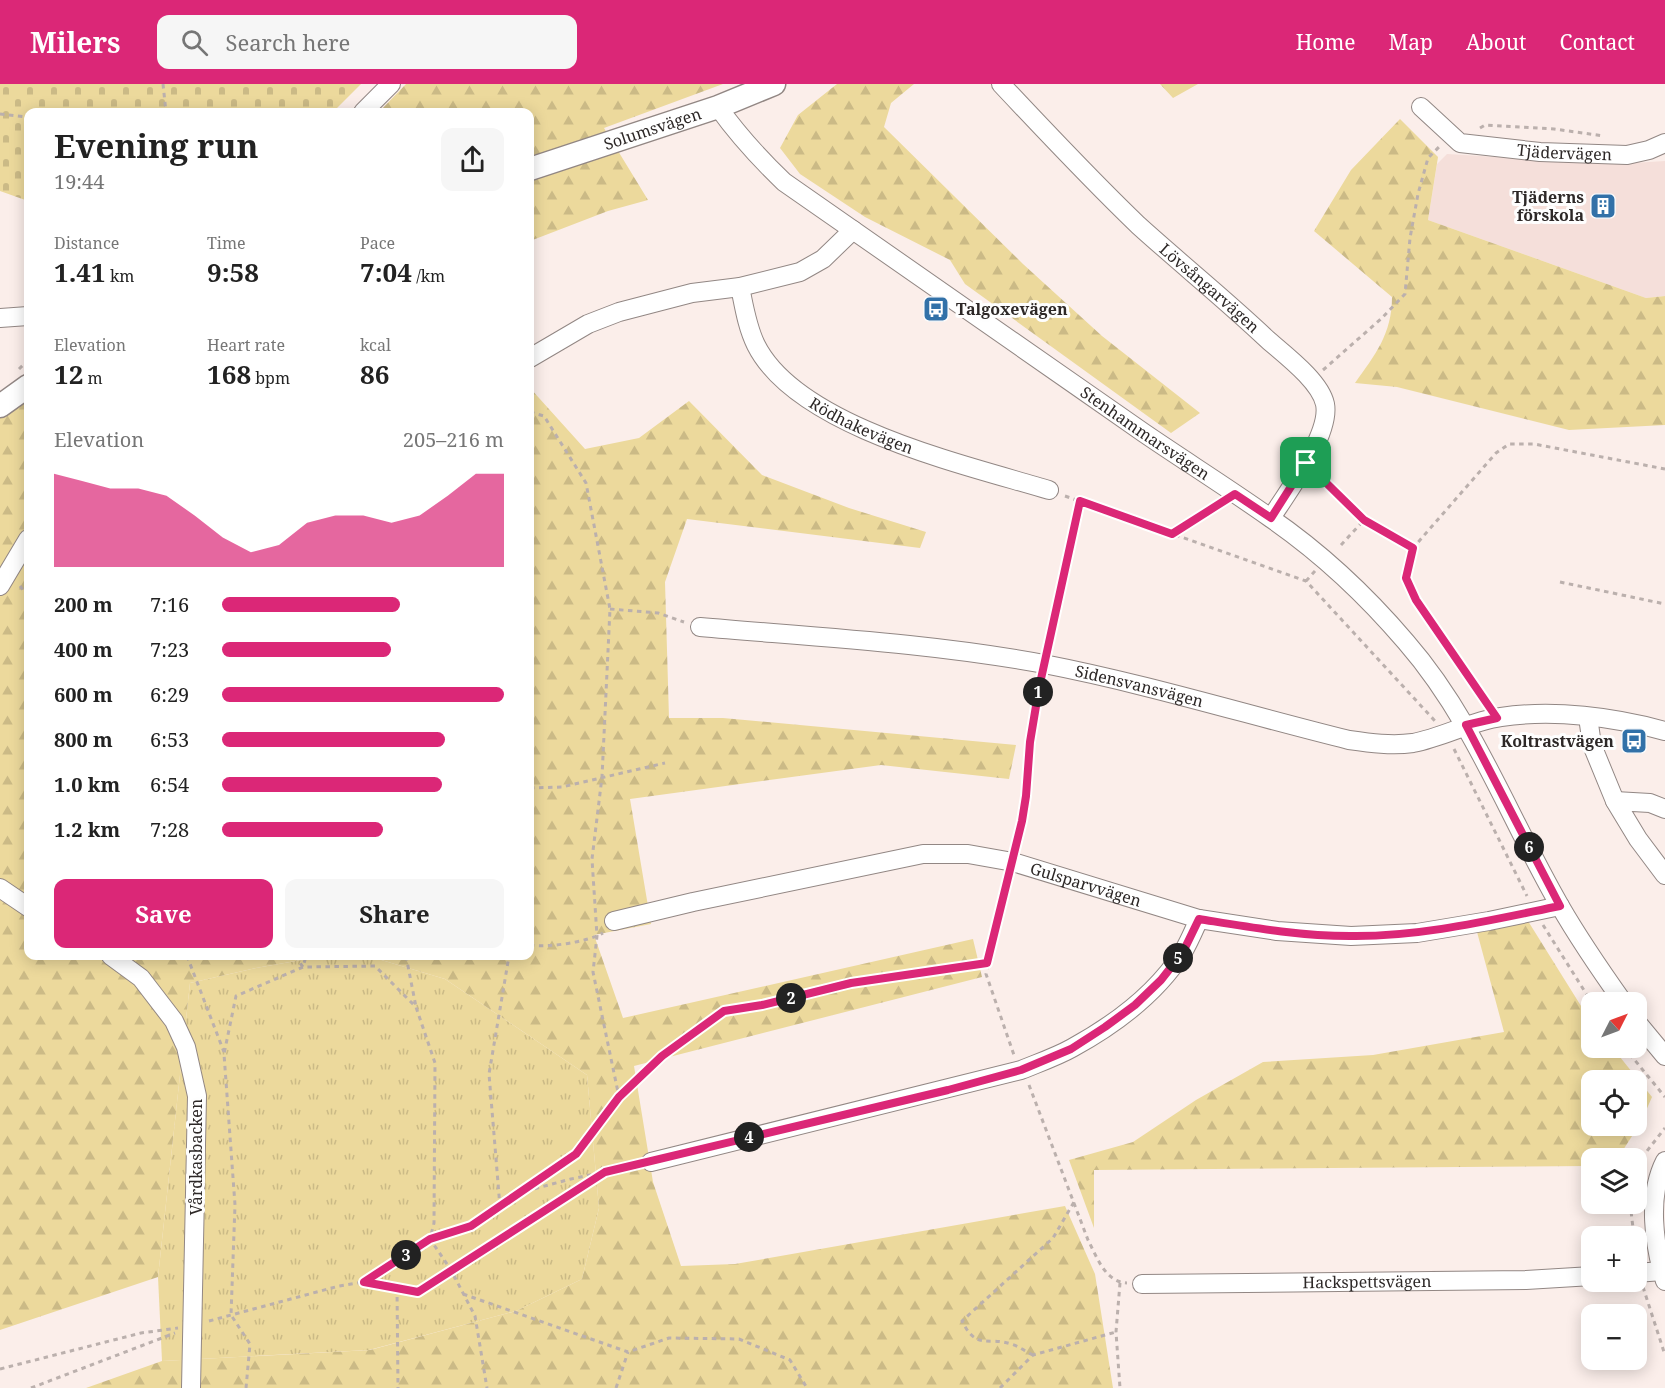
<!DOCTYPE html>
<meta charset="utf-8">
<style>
body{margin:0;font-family:"Noto Serif",serif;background:#f6f6f6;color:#222;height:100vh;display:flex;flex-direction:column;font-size:22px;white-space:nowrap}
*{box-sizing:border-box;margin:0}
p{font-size:20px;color:#767676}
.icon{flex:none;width:33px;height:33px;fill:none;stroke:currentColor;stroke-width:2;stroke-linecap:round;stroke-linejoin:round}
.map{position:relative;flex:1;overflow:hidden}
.side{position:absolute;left:24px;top:24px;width:510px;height:852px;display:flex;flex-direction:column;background:#fff;border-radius:12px;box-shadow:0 3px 15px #0003}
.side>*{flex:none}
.needle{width:39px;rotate:48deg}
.tools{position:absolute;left:1581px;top:908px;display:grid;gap:12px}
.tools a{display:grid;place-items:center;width:66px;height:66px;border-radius:12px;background:#fff;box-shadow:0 3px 15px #0003;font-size:30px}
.pin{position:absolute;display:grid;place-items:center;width:51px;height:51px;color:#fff;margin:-26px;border-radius:12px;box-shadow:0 3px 9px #0006}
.km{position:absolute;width:30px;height:30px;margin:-15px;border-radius:50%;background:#222;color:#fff;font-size:16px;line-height:30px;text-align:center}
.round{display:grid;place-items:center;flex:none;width:63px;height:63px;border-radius:12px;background:#f6f6f6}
.head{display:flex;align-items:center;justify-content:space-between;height:102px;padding:0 30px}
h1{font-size:33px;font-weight:700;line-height:45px}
.stats{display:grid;grid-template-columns:repeat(3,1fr);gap:9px;height:102px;padding:6px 30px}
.stats div{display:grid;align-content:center}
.stats b{font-size:26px;font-weight:700}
.stats small{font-size:16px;font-weight:400}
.stats p{font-size:16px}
.chart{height:168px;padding:12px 30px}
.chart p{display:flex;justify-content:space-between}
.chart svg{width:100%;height:108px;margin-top:6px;fill:#db2777;opacity:.7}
.primary-button{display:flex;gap:12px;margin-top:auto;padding:12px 30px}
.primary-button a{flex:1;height:69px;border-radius:12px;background:#db2777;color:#fff;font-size:24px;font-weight:700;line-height:69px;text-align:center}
.primary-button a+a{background:#f6f6f6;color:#222}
ul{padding:0 30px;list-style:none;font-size:20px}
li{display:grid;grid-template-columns:96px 72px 1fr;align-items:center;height:45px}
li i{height:15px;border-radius:8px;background:#db2777}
header{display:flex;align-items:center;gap:36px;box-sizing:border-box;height:84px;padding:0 30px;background:#db2777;color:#fff}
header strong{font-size:28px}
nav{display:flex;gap:33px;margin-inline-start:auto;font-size:21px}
.search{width:420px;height:54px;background:#f6f6f6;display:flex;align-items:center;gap:15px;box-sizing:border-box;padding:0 21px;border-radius:12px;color:#767676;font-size:22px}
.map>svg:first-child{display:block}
</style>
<header>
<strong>Milers</strong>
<div class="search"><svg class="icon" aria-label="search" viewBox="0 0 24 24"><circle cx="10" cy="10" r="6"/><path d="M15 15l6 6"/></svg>Search here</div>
<nav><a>Home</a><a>Map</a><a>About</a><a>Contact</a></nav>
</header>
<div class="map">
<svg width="1665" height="1304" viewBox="0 0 1665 1304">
<defs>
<pattern id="grass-tufts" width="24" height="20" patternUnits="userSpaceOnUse" patternTransform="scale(1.5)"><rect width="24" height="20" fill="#ecd99c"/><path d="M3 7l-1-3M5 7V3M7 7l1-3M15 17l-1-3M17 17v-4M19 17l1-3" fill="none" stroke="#cbba86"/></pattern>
<pattern id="forest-firs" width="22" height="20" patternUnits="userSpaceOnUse" patternTransform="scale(1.5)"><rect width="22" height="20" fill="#ecd99c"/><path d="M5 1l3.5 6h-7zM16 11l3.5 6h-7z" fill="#cbba86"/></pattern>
<pattern id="cemetery-stones" width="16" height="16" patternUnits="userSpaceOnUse" patternTransform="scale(1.5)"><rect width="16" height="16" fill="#ecd99c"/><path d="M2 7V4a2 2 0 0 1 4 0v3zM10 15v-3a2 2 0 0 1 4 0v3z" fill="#cbba86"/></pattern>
</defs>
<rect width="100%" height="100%" fill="#fbeeea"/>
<path fill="#f5dfda" d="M1447,70L1616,80L1665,77V212L1646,214L1428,136L1437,80Z"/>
<path fill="url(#grass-tufts)" d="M324,872H368L445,895L587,991L599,1124L582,1195L516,1227L369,1266L162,1277L158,1193L190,899L256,884Z"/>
<path fill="url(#forest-firs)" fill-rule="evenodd" d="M406,0H723L604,44L648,116L608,127L530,157V28H379Z
M837,0H914L891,19L884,43L1023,180L1102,252L1200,329L1171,349L965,200L950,176L865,133L800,90L780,64L798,31Z
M1160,0H1198L1173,14Z
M1400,35L1438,73L1428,136L1646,214L1665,212V341L1569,346L1397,303L1355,299C1375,271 1392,250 1392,213L1314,147L1351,86Z
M28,294V872H324L256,884L190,899L158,1193L0,1246V313Z
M530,304L585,365L639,354L689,317L762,391L849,424L926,448L920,464L687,435L665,498L669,634H723L1016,661L1009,695L881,681L630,715L651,840L594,851L623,934L973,855L982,893L634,982L653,1098L681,1182L735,1180L1065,1122L1095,1190L1113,1304H86L162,1277L370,1266L516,1227L582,1195L599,1124L587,991L445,895L368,872H530Z
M1528,837L1591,938L1592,963H1612L1652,1013L1641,1038L1618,1074H1592L1591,1082L1094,1086V1144L1069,1076L1133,1058L1196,1016L1263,978L1373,971L1504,948L1477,848ZM1592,996H1636V1041H1592Z"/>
<path fill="url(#cemetery-stones)" d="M0,0H361L333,28H28V117L0,107Z"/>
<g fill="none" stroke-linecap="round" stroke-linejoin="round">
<g stroke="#928784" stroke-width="20">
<g id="minor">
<path id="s1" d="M1001,0C1046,48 1091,96 1138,141C1181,180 1226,216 1268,256C1285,271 1320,297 1325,320C1331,350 1287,409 1271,434"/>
<path id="s2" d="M718,23C738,51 759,74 784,98C903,182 1024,265 1144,349C1185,377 1228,404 1269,433C1320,468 1366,511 1406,558C1474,636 1509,734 1560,822C1579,855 1601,887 1623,918"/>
<path id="s3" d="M1421,23L1460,59L1540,68L1627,71L1649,66L1665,59"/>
<path d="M363,28L391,0"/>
<path id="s4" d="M740,203C744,222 747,243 756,261C797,343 966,381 1049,406"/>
<path d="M0,234L28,232"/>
<path d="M530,274L588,240L619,228L692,209L740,203L800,188L823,175L853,146"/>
<path d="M0,502L28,455"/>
<path id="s5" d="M700,543C815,553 931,559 1044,580C1147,600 1248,631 1349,656C1370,659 1392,662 1413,659C1444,653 1471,637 1501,633C1554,625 1614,633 1665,647"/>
<path d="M1588,633L1592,661L1615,717"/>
<path d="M1665,725L1650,719L1615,717L1638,755L1665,791"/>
<path d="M0,804L28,823"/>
<path id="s6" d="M614,837L693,818L923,770H968L1013,778L1199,835L1277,847L1351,852L1417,849L1489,837L1560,822"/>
<path d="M111,872L141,894L174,937L186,963L197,1012L191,1304"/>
<path d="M1636,937L1665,972"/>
<path d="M1665,1077C1647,1112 1654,1161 1665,1197"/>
<path d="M651,1078L1021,986C1038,979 1056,973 1072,964C1114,941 1157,909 1183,868C1189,858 1194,846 1199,835"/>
<path d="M1636,1189L1662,1187"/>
<path id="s7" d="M1142,1200L1526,1196L1592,1192"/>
</g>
</g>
<g stroke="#928784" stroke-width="25">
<g id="major">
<path id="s8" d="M530,85L718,23L774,0"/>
<path d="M0,322L28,302"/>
</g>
</g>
<path stroke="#bbb0ad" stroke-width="3" stroke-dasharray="4.5 4.5" stroke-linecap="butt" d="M163,0L166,28
M0,30L28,33
M1480,44L1485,41L1554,45L1604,52
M19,285L28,276
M1323,286L1382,234L1405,210L1410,154L1418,110L1428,74L1440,62
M530,328L544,332L586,399L610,525L602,693L592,775L597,852L593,888L619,1013
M1318,390L1364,436L1413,464
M1065,412L1306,497L1435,637
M1172,450L1221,419
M1341,461L1364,436
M1306,497L1315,487
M1560,498L1665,520
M20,502L28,512
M610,525L658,529L684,538
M1049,565L1080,417
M1487,620L1416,516L1406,494L1413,464L1496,369L1509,360H1534L1665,385
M1454,665L1527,812
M530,704L562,703L665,679
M1016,763L1026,712L1030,658L1041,595
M1009,793L986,890L1014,971
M1543,841L1592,919
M530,861C548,864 587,858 603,849
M187,872L224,968
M295,872L303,883L306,872
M406,872L416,923
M1624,963L1665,1013
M1029,1001L1088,1156C1097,1173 1105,1198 1127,1199
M1636,1081L1665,1044
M526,1107L571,1095L636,1081
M1630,1119L1634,1152
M500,1123L489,990L509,872
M364,1198L430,1155L471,1142L576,1070L619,1013L662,972L724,927L762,921L851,899L987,879
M1120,1199L1116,1248L1120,1304
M1643,1203L1665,1271
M397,1204L398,1304
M463,1210L628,1268L669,1254L739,1255L790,1276L807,1304
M209,1237L339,1202L364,1198L418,1208L605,1088
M1033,1271C1026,1268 1019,1262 1011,1260C987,1252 977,1267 962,1237L1053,1154L1074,1118
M0,1285L141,1249L178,1244
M31,1304L175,1249
M246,1304L250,1260L231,1231L235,1121L224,970L236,912L303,883L375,882L416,923L435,979L434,1139L430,1155L451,1186L475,1232L487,1304
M616,1304L628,1268
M1000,1304L1033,1271L1116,1248"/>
<use href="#minor" stroke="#fff" stroke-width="18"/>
<use href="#major" stroke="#fff" stroke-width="22"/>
</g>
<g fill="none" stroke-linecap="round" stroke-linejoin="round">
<g stroke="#fff" stroke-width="12">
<path id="route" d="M1306,379L1364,436L1413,464L1406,494L1416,516L1497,634L1466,641L1560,822C1491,836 1421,853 1350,852C1299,852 1249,843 1199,835L1183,868L1161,896L1135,921L1105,943L1071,965L1021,986L948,1006L605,1088L418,1208L364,1198L430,1155L471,1142L576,1070L619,1013L662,972L724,927L762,921L851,899L987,879L1022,737L1026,712L1030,658L1039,604L1080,417L1172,450L1235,410L1271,434Z"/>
</g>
<use href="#route" stroke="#db2777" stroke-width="8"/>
</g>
<defs>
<g id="building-square" transform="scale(1.35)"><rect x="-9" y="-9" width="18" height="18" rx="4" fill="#3271a8" stroke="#fefefe"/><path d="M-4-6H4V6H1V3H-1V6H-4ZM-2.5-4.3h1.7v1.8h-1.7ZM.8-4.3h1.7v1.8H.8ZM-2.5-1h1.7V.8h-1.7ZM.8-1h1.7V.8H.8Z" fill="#fff"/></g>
<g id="bus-square" transform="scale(1.35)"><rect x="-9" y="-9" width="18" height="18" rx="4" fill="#3271a8" stroke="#fefefe"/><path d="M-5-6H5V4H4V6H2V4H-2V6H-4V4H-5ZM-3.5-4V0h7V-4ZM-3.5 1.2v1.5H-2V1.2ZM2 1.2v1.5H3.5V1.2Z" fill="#fff"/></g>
</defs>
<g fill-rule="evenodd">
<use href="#building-square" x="1603" y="122"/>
<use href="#bus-square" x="936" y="225"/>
<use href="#bus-square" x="1634" y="657"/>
</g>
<g text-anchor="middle" stroke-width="6" stroke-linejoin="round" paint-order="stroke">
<g font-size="16" fill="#2d2827" stroke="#fefefe">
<text dy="6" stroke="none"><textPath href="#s8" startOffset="129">Solumsvägen</textPath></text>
<text dy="6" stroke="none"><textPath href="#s3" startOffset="158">Tjädervägen</textPath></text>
<text dy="6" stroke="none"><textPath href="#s1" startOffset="292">Lövsångarvägen</textPath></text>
<text dy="6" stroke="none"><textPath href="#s4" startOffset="196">Rödhakevägen</textPath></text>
<text dy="6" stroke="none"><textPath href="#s2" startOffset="540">Stenhammarsvägen</textPath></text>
<text dy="6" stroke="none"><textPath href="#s5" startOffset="444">Sidensvansvägen</textPath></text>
<text dy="6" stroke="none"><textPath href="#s6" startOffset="483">Gulsparvvägen</textPath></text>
<text transform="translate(196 1073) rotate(-90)" y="6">Vårdkasbacken</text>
<text dy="6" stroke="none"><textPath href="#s7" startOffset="225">Hackspettsvägen</textPath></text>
</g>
<g font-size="16" font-weight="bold" fill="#2d2827" stroke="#fefefe" text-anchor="end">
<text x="1584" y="119">Tjäderns<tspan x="1584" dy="18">förskola</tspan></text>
<text x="956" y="231" text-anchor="start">Talgoxevägen</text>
<text x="1614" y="663">Koltrastvägen</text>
</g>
</g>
</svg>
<div class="tools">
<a><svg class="needle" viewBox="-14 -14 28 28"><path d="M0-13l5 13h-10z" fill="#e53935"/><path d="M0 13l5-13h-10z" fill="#767676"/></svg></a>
<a><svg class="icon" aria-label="locate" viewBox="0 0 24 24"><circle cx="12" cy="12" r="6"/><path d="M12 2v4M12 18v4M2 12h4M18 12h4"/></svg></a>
<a><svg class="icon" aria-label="layers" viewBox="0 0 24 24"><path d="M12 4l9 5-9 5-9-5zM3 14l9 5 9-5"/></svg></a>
<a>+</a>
<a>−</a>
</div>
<div class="pin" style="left:1306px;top:379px;background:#1e9e55"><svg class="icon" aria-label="arrive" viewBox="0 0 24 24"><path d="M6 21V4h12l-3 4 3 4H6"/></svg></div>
<b class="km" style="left:1038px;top:608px">1</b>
<b class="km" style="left:791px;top:914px">2</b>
<b class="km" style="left:406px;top:1171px">3</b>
<b class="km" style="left:749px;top:1053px">4</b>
<b class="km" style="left:1178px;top:874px">5</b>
<b class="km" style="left:1529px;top:763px">6</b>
<section class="side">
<div class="head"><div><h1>Evening run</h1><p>19:44</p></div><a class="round"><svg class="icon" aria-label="share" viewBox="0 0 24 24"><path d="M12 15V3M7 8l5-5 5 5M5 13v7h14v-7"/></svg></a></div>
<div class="stats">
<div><p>Distance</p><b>1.41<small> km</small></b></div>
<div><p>Time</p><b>9:58</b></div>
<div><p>Pace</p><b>7:04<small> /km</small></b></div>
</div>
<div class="stats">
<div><p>Elevation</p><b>12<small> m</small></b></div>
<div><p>Heart rate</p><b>168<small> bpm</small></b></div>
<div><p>kcal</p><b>86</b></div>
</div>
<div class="chart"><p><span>Elevation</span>205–216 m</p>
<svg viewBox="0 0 160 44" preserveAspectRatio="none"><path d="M0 44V6L10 9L20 12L30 12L40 15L50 23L60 32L70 38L80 35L90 26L100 23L110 23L120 26L130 23L140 15L150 6L160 6V44z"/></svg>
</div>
<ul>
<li><b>200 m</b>7:16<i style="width:63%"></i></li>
<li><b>400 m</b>7:23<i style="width:60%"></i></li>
<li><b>600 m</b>6:29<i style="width:100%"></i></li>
<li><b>800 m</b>6:53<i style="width:79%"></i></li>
<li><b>1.0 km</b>6:54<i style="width:78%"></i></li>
<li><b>1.2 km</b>7:28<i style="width:57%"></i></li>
</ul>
<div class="primary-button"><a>Save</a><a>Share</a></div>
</section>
</div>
